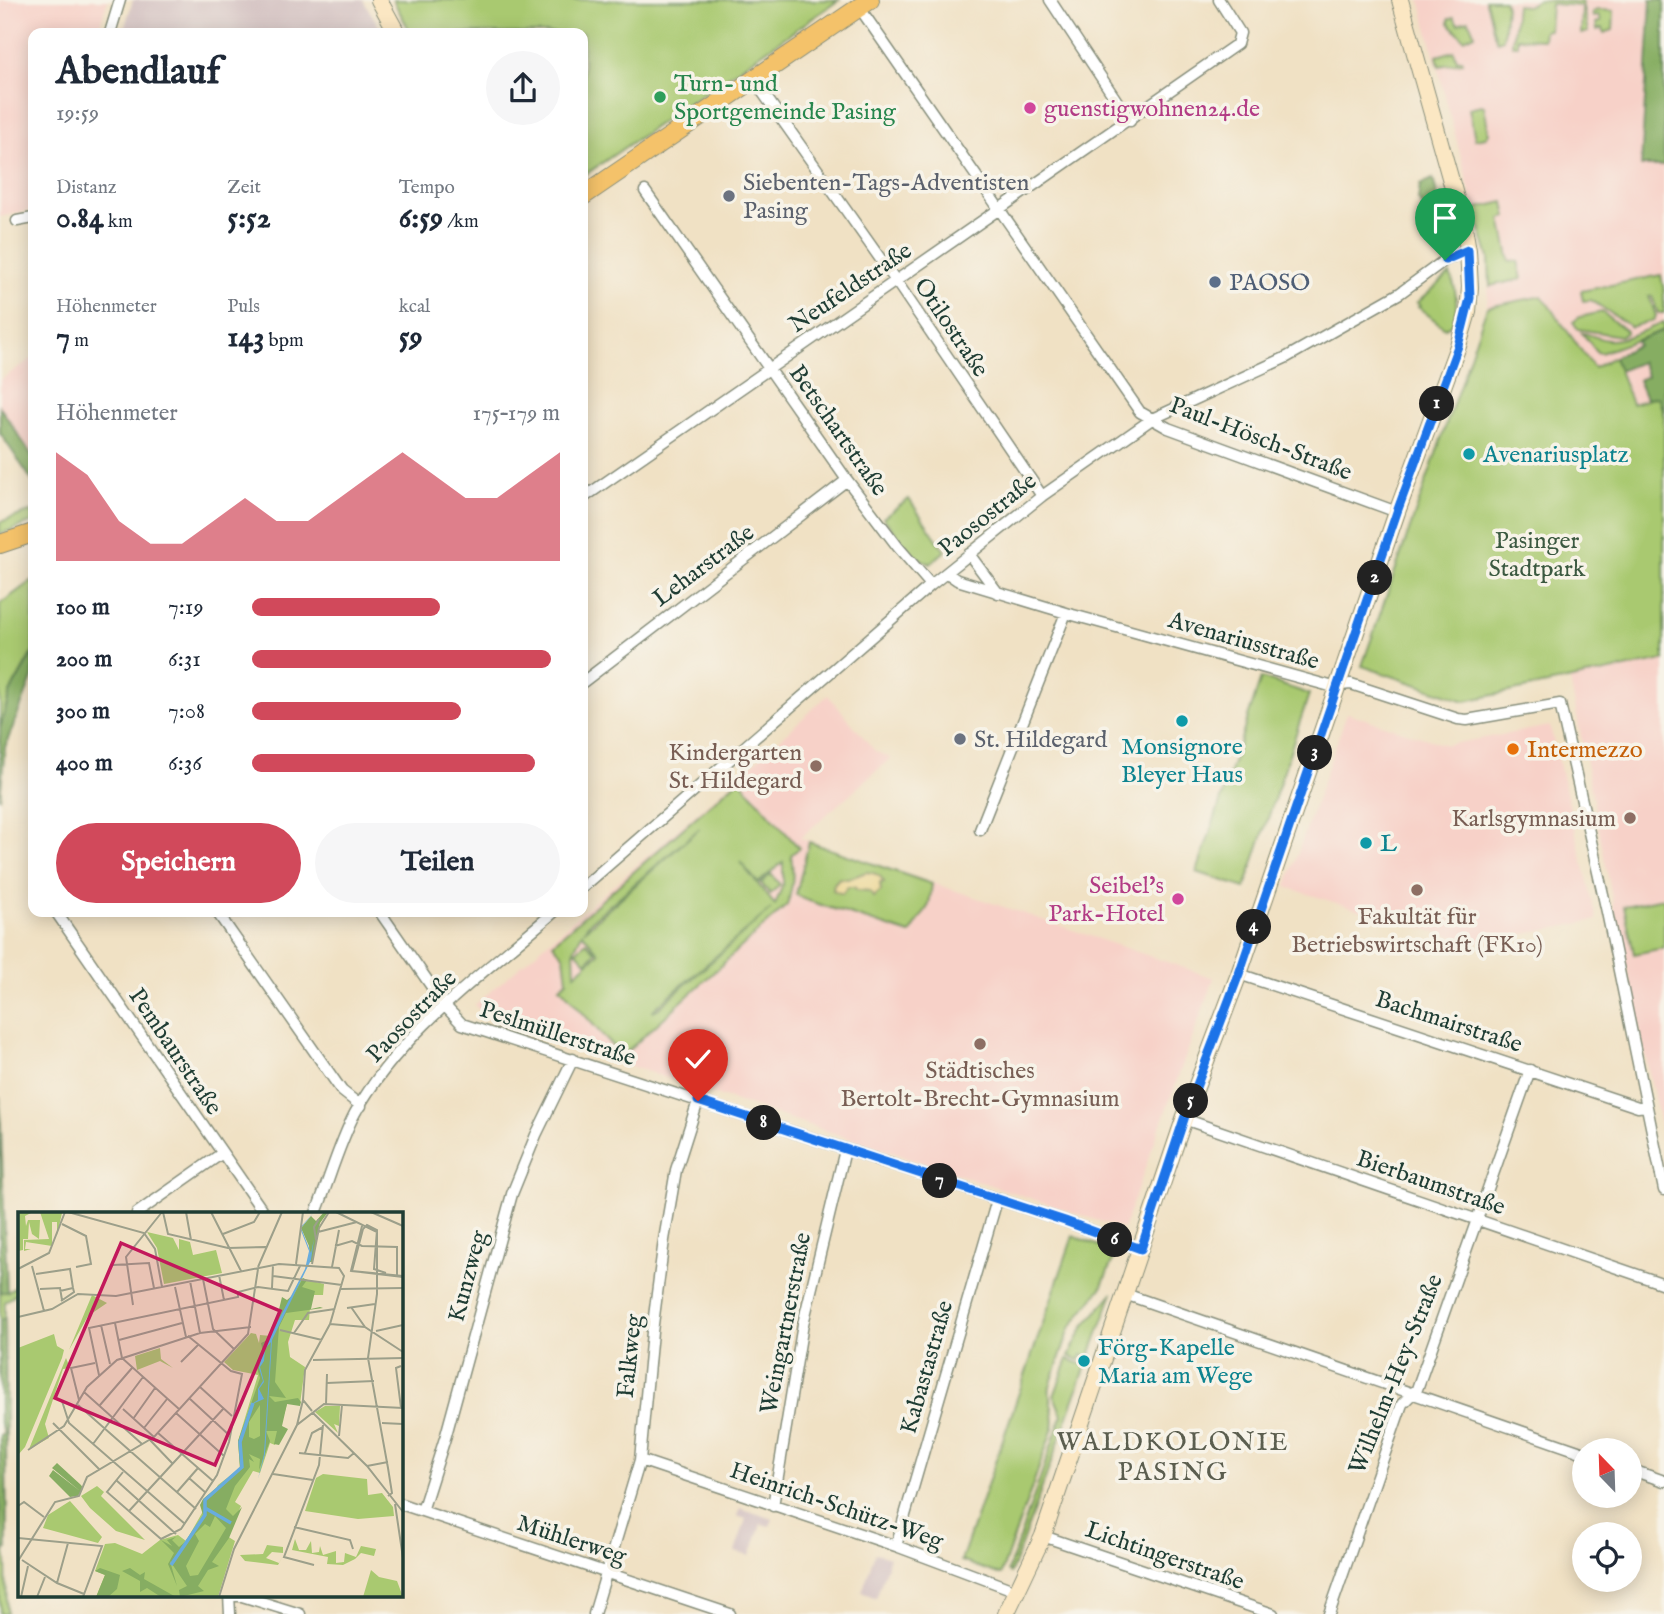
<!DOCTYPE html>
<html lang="de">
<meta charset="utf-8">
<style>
body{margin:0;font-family:"IM FELL English",serif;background:#f6f6f7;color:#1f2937;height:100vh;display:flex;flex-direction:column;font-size:26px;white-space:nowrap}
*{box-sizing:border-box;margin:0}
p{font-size:23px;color:#747a83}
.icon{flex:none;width:38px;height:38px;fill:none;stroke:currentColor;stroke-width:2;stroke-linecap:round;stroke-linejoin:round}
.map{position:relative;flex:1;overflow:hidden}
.details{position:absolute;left:28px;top:28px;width:560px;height:889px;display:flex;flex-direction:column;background:#fff;border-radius:14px;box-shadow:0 4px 18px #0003}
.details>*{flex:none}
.needle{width:46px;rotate:337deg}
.tools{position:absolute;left:1572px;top:1438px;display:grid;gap:14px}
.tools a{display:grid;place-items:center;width:70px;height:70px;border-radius:50%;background:#fff;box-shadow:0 4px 18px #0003;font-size:35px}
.pin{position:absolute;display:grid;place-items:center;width:60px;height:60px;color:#fff;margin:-72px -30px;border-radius:50% 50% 50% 0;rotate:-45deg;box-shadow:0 0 7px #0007}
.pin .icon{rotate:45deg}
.km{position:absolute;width:35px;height:35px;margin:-18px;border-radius:50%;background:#222;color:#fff;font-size:19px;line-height:35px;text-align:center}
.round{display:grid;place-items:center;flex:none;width:74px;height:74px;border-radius:37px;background:#f6f6f7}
.summary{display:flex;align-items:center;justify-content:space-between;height:119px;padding:0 28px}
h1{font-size:38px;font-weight:700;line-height:52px}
.metrics{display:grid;grid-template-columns:repeat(3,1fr);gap:10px;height:119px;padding:7px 28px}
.metrics div{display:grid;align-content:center}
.metrics b{font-size:30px;font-weight:700}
.metrics small{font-size:19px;font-weight:400}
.metrics p{font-size:19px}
.chart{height:196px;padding:14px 28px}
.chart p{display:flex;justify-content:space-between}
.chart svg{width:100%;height:126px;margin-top:7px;fill:#d1495b;opacity:.7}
.cta{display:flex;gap:14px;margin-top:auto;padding:14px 28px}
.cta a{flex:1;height:80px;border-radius:42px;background:#d1495b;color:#fff;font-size:28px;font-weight:700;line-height:80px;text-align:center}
.cta a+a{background:#f6f6f7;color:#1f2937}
ul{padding:0 28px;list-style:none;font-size:23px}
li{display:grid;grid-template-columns:112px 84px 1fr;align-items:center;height:52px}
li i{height:18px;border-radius:9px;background:#d1495b}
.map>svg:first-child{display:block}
</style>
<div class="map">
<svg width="1664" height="1614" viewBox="0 0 1664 1614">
<rect width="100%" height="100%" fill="#f7f3e8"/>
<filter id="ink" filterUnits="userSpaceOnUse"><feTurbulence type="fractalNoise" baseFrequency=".0143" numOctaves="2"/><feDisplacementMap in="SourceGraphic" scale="14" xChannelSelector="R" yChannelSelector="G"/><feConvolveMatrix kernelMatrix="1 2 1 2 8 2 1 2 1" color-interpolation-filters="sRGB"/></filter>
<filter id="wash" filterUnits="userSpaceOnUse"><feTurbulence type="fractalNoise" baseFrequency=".00686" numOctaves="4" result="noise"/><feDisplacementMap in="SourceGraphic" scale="28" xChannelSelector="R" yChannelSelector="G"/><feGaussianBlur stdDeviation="1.57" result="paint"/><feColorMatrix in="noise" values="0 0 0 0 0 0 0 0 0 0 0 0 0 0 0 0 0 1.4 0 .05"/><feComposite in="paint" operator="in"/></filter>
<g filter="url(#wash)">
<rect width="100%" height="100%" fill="#f0e1c4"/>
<path fill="#f7d1c8" d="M0,0H108L97,33H33V209L0,217Z
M1420,0H1664V372L1651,447L1542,296L1487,307L1490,268Z
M33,358V456L0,406V380Z
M1664,660V1132L1662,1133L1616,918L1570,680Z
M828,695L875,751L891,758L800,838L1214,978L1123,1229L486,1018L475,1005L742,774Z
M1347,713L1446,745L1550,726L1597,920L1477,943L1378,916L1286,887Z"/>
<path fill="#d2bfc0" d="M133,0H363L383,33H123Z
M740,1508L773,1519L770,1526L761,1524L750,1556L735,1552L746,1519L737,1516Z
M875,1553L890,1557L876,1598L862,1592Z"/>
<path fill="#a9c970" stroke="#648352" stroke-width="2" fill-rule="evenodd" d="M393,0H839L583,176V33H411Z
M1485,0H1504L1506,6L1503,39L1497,41C1491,28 1491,13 1485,0Z
M1538,0L1582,2L1588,32L1581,34L1582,6L1551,4L1549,30L1544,31L1543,39L1517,38V45H1512L1516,5L1527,6Z
M1598,10L1614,11L1613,30L1604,33L1603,28L1597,30L1596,23L1601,22L1599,16L1593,17L1592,12Z
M1454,17L1458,24L1468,20L1475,34L1464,39L1449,23V19Z
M1454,51L1457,60L1462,59L1463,62L1439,66L1437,56Z
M1481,105L1484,106L1489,133L1486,137L1475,139L1469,108Z
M1504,202L1507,217L1501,219L1510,262L1518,261L1522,279L1490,286L1489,258L1474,209Z
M1450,274C1457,290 1458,306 1454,323L1445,328L1418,307L1420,305L1417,303Z
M1661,275L1664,291V313H1658L1652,296H1649L1656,316L1654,320L1631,327L1591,300L1583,301L1581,291Z
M1542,296L1594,368L1614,357L1632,404L1657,397L1664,372V660L1465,701L1362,666L1487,307Z
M1602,312L1626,331V333L1620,336L1578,329L1573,322L1580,317Z
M1664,322V330L1601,353L1597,352L1582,333C1591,334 1600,340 1609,340C1627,340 1647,329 1664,322Z
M909,499L945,551L930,564L914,556L883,518Z
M33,511V522L0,534V522Z
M33,580V651L10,692L0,728V604Z
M1261,678L1309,694L1245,888L1197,872Z
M739,779L799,848L791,855C794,874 793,887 787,905L620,1058L612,1049L613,1047L560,987L567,981L564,956L553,943ZM700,828L585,930H584L590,922ZM740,862L758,883L783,862V884L775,905ZM771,909L658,1009L653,1011V1010ZM582,933L599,953L575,974L574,950Z
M809,842L932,884L929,905L910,934L803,899L796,894Z
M771,874L780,885L770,894L761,883Z
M1664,898V948L1634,954L1624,906Z
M586,942L596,952L586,962L576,951Z
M1073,1236L1116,1252L1101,1288L1070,1328L1050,1386C1047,1401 1057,1413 1053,1428L1001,1574H998L961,1561Z
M16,1287L18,1292L5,1302V1319L0,1320V1292H7Z
M1113,1293L1089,1358L1082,1355L1080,1360L1069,1356L1084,1326Z
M1068,1359L1086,1366L1011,1573L1008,1571L1062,1415L1054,1396Z
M0,1533L6,1558L7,1614H0Z"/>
<path fill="#86ad62" stroke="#52754b" stroke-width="2" d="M1651,0H1664V166H1641Z
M1433,179L1449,236L1446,241L1418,200L1420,185Z
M1664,330V416L1658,397L1646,399L1638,380L1647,376L1641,362L1619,371L1614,357L1638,345L1636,341Z
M0,407L33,457V482L0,433Z
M33,652V676L5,747L0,799V729L10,693Z
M0,1097L7,1292H0Z
M5,1319L7,1549L4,1550L0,1531V1435L4,1433L0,1423V1320Z"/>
<path fill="#eeda9e" stroke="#868c69" stroke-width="2" d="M866,872C874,873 880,874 884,882L880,883L881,891L873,897L870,891L857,890L854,887H848L842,894L833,890L834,884L839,878L848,879Z"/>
</g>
<g filter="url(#ink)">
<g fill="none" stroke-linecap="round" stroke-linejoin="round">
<g stroke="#888f7c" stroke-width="13">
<path id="street" d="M1050,0L1130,121
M859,7L1140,412L1168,428L1397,512
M110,33L120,0
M754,80L896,281L1042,496
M645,191L847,480L898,547L931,585
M17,221L33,218
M583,498L1237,44L1240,33L1219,0
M969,554L998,593
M947,573L957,580L1073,615L1330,686L1351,684L1458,719L1467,720L1560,704L1607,912L1664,1190
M583,682L847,480
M980,830L1066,613
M583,887L931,585L1042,496L1152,419L1287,357L1400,293L1445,260L1468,250
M56,912L264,1213
M217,912L342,1091L361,1106
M380,912L445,1006L462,1024L1065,1221L1141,1249
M1239,974L1638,1107L1646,1106
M1184,1119L1664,1284
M137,1213L221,1154
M316,1213C328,1183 340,1141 355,1113C401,1031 484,973 554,912
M1125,1294L1584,1453
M640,1460L896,1546L1019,1592
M1629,1469L1664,1481
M401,1504L730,1614
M773,1506L803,1324L845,1150
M422,1511L446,1435L512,1194L536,1135L573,1059
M1043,1536L1273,1614
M896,1546L997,1200
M229,1595L230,1614
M229,1596H242L300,1614
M594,1614L640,1460L652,1332L664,1240L676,1170L698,1101
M1329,1614L1402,1404L1417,1389L1530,1070"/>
</g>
<g stroke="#888f7c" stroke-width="18">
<path id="secondary" d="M379,0L397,33
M1006,1614L1043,1536L1184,1119L1239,974L1397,512L1458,346L1468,312L1470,287L1468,250L1464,227L1400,0"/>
</g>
<g stroke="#888f7c" stroke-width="20">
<path id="primary" d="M583,196L870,0
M0,544L33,533"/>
</g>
<use href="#street" stroke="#fff" stroke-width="10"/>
<use href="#secondary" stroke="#fbe7c3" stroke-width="16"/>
<use href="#primary" stroke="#f4c26a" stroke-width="18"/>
</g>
</g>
<g fill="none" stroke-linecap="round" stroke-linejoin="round" filter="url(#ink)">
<g stroke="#fff" stroke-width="14">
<path id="route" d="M698,1101L1065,1221L1141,1249L1184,1119L1239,974L1397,512L1458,346L1470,298L1468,250L1445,260"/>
</g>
<use href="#route" stroke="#1a73e8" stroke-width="9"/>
</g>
<circle fill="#2e9e5b" stroke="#f7f3e8" stroke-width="2.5" cx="660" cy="97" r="7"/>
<g fill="#d1479c" stroke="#f7f3e8" stroke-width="2.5">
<circle cx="1030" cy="108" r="7"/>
<circle cx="1178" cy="899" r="7"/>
</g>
<g fill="#6b7280" stroke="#f7f3e8" stroke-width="2.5">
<circle cx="729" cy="196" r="7"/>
<circle cx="960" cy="739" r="7"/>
</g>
<circle fill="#5c6f8a" stroke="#f7f3e8" stroke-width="2.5" cx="1215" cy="282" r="7"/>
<g fill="#0f9aa8" stroke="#f7f3e8" stroke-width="2.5">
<circle cx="1469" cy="454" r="7"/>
<circle cx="1182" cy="721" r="7"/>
<circle cx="1366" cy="843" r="7"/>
<circle cx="1084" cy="1361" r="7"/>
</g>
<circle fill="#e8710a" stroke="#f7f3e8" stroke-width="2.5" cx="1513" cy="749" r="7"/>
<g fill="#8d6e63" stroke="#f7f3e8" stroke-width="2.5">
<circle cx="816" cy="766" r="7"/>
<circle cx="1630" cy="818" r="7"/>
<circle cx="1417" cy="890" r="7"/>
<circle cx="980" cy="1044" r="7"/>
</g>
<g text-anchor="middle" stroke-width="7" stroke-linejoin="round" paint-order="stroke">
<g font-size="24" fill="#27864d" stroke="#f7f3e8" text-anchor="start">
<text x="674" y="91">Turn- und<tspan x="674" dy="28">Sportgemeinde Pasing</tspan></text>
</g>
<g font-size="24" fill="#b23c85" stroke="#f7f3e8" text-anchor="start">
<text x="1044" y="116">guenstigwohnen24.de</text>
<text x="1164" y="893" text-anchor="end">Seibel's<tspan x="1164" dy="28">Park-Hotel</tspan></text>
</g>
<g font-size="24" fill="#5b616d" stroke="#f7f3e8" text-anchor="start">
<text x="743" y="190">Siebenten-Tags-Adventisten<tspan x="743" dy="28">Pasing</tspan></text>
<text x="974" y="747">St. Hildegard</text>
</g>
<g font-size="24" fill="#4e5e75" stroke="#f7f3e8" text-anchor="start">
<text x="1229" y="290">PAOSO</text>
</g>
<g font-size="24" fill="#1f3d34" stroke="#f7f3e8">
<text transform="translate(850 287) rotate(-34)" y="8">Neufeldstraße</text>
<text transform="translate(952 327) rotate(56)" y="8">Otilostraße</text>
<text transform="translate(839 430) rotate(55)" y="8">Betschartstraße</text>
<text transform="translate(1261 438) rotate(21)" y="8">Paul-Hösch-Straße</text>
<text transform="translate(987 514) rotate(-39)" y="8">Paosostraße</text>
<text transform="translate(703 565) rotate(-37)" y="8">Leharstraße</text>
<text transform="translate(1244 640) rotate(16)" y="8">Avenariusstraße</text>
<text transform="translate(411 1016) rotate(-46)" y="8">Paosostraße</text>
<text transform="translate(1449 1021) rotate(18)" y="8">Bachmairstraße</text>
<text transform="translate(558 1033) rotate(18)" y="8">Peslmüllerstraße</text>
<text transform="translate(176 1051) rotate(56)" y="8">Pembaurstraße</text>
<text transform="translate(1431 1182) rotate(19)" y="8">Bierbaumstraße</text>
<text transform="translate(467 1276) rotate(-75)" y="8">Kunzweg</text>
<text transform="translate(785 1323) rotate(-79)" y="8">Weingartnerstraße</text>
<text transform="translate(629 1356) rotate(-84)" y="8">Falkweg</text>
<text transform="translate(926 1367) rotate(-74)" y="8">Kabastastraße</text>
<text transform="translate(1395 1374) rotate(-68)" y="8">Wilhelm-Hey-Straße</text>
<text transform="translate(837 1505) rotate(19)" y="8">Heinrich-Schütz-Weg</text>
<text transform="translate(572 1539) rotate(18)" y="8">Mühlerweg</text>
<text transform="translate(1165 1555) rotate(19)" y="8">Lichtingerstraße</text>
</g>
<g font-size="24" fill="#0d838f" stroke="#f7f3e8" text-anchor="start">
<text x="1483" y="462">Avenariusplatz</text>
<text x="1182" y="754" text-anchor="middle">Monsignore<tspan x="1182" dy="28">Bleyer Haus</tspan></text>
<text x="1380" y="851">L</text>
<text x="1098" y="1355">Förg-Kapelle<tspan x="1098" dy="28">Maria am Wege</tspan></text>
</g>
<g font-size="24" fill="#3b5940" stroke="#f7f3e8">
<text x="1537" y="548">Pasinger<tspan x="1537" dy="28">Stadtpark</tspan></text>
</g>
<g font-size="24" fill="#c56008" stroke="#f7f3e8" text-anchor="start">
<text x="1527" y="757">Intermezzo</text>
</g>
<g font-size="24" fill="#785e54" stroke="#f7f3e8" text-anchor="end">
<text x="802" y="760">Kindergarten<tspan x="802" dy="28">St. Hildegard</tspan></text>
<text x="1616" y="826">Karlsgymnasium</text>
<text x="1417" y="924" text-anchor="middle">Fakultät für<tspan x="1417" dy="28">Betriebswirtschaft (FK10)</tspan></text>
<text x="980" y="1078" text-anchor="middle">Städtisches<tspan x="980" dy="28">Bertolt-Brecht-Gymnasium</tspan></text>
</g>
<g font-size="26" letter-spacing="2" fill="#5b5e4f" stroke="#f7f3e8">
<text x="1173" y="1450">WALDKOLONIE<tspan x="1173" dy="30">PASING</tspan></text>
</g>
</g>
<g transform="translate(18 1212)">
<rect width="385" height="385" fill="#f0e1c4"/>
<path d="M0,0L13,1L7,4L8,14L10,8H22L21,27L14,22L11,10L10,27H5V38L0,39ZM22,0L44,1L39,23V10H34V34L8,30L7,37H13L6,39V28L31,27ZM129,20L155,26L161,38V27L172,30L175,43L198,38L204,61L146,72L139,36ZM283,66L306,72L305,83H293L291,108H277L270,130L272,145L287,155L282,192L270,189L257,233L252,231L242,261L235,259L217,290L223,294L209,324L217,329L200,385H78L87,363L77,359L87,332L97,331L124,342L142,328L160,323L168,329L200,273L222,256L220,229L240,163L215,158L206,150L233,121L238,122L241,131L242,123L253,124ZM74,83L89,91L70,104L51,138ZM36,122L39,134L46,138L44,146L7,235L0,243V136ZM142,136L143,147L155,156L142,149L119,158L117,144ZM48,146L52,156L45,157L27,212L31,226L11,237ZM307,194H322L321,214L316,212L320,221L297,200ZM305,262L349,267L350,283L364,281L375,295L376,304L340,307L287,299L298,266ZM79,274L86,280L83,284L127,328L98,319L72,296L63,284ZM52,289L84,325L80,331L25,316L30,303ZM277,327L281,338H288L293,329L294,341L301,340L302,334L305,343L318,339V351L326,350L327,341L338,345L343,334L358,337L356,344L343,341L337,347L325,353L309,352L310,345L274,338ZM249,333L265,335V341L254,340L248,346L261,351L265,344L260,353L227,349L222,343L245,342ZM353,358L361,365L379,369L385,385H345Z" fill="#a9c970"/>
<path d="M306,0H310L302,11L294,50H292L291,34L283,16L293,4L298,9ZM285,66L289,68L284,75L297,79L293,97L302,95L305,96L268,101L261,115L257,170L268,186L251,184L257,190L280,186L283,190L282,194L269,192L264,214L270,217L261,233L256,232L259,219H248L252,229L241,258L242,247L231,242L236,250L231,247L232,255L217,274L208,297L215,304L224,295L211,326L194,350L201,354L190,358L180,374L186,379L162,385L161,378L169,374L152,349L159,374L150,352L156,341L143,328L154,334L149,328L158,325L154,328L161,335L167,330L185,303L182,293L185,287L222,256L220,229L242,166L239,156L245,141L243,131L254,126L264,85L269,88L276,82ZM242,193V224L236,227L231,225V210ZM197,304L208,316L180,363L172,364L168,354L181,329L177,322L187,312L192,315ZM39,251L63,273L65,276L60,284L52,285L31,264L35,258L62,279L34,256ZM82,356L102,363L99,377L90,385H78L87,363L77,359ZM112,356L122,363L127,360L126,367L158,385H143L129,376L122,380V369L104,359Z" fill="#86ad62" fill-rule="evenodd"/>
<path d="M296,0L283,16L293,41L296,27L293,48L254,128L247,242L240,267L246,242L253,130L247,137L246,149L242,155L246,170L241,177L246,187L232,193L240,188V177L245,169L241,156L246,136L287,57L291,39L282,16Z" fill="#68acdd"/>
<path fill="none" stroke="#68acdd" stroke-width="3.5" d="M187,296L213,311M153,353L187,303V288L224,255L222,230L235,191"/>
<path fill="none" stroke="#9c9f8a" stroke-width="2" d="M50,0L126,21L137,37L144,75M145,0L150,22L210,36L248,35M168,0L173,28M193,0L223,59M318,0L359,20V82L350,146L370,256L374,281L370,284M353,0L385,14M44,12L68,24L73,52L58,55M344,14L333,59L385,65M345,17L334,59L385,64M345,17L349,13L359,18L356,57L368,61M300,20L339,10M205,22L236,10L242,0M298,28L296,15L301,7M317,34L334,29L344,34L379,35V64M278,52L285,0M294,52L301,16L311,0M95,53L131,51L136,76M14,54L26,99M240,55L264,0M314,55L321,18M0,57L31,41L47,0M18,62L52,57L55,76M201,63L206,88M255,64L324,73M185,67L195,117L216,137M172,69L182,121M157,75L168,125M254,76L255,53M22,77L42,76L44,88M323,77L385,76M42,79L55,76L56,80L43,89M115,93L108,45L144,0M333,95L347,115L385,140M329,96L357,92M0,105L34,97L60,82L98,84L261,52L321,56L326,64L312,112L287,158L285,188L294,199M97,111L104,146M312,112L347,115M83,113L92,152M262,118L304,128M358,119L385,113M276,121L290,101L317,97M101,128L164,111M104,146L161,197M295,148L385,146M163,150L180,133M383,154L378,156L383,196M81,163L71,116L220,85V80L240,75L270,79L282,54M309,171L356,169M182,175L214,204M66,180L124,232M171,186L211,223M61,188L53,156L77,151M44,189L51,211L167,312M308,192L309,162M60,193L178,297M82,193L114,156M105,197L136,225M158,201L206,244M295,201L349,254L385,300M115,207L137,176M35,211L81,257M364,211L385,212M279,213L285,188M126,216L149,187M140,221L195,269M321,224L324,193M132,228L154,251M75,232L125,165M10,238L46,214L69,175L99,148L182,121L233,115M281,241L330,246L336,241M287,241L294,221L305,215M349,254L370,250M105,260L89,280L143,327L163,317L199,263L211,230L224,162L213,159L170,124M255,262L295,268M171,266L188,281M98,268L158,322M159,280L180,256M377,292L385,346M0,294L6,290L26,305M111,299L206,196M276,315L332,328L335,337M0,326L84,334L65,385M4,348L39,371L66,382M0,349L37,290L61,284L69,265L136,225L230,122L240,57M296,353L266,345L301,253L305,213M39,371L50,331M3,385L10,354M19,385L27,365M201,385L216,337L279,213L306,192L385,196"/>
<path fill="#c2185b" fill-opacity="0.15" stroke="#c2185b" stroke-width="3.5" d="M103,31L262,99L197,253L37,186Z"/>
<rect width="385" height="385" fill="none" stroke="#1f3d34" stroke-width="3.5"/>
</g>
</svg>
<div class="tools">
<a><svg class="needle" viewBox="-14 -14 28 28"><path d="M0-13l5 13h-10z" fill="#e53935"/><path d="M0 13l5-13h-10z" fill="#747a83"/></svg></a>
<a><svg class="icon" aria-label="locate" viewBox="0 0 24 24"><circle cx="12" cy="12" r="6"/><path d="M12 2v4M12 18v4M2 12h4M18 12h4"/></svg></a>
</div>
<div class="pin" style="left:1445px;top:260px;background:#1e9e55"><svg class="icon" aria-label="arrive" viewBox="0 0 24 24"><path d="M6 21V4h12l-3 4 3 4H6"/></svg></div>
<div class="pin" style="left:698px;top:1101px;background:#d93025"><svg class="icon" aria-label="check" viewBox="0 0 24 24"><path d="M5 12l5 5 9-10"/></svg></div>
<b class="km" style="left:1437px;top:404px">1</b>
<b class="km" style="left:1375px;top:578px">2</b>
<b class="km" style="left:1315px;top:753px">3</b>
<b class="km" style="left:1254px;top:927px">4</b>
<b class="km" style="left:1191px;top:1101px">5</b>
<b class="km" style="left:1115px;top:1240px">6</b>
<b class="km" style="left:940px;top:1181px">7</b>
<b class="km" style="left:764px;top:1123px">8</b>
<section class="details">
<div class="summary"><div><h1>Abendlauf</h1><p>19:59</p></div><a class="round"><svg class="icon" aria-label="share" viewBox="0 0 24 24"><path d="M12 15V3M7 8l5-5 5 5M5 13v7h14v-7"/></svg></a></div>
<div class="metrics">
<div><p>Distanz</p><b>0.84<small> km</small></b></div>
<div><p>Zeit</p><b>5:52</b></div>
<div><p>Tempo</p><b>6:59<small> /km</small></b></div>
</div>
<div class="metrics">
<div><p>Höhenmeter</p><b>7<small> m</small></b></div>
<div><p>Puls</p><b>143<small> bpm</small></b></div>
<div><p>kcal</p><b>59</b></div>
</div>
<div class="chart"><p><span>Höhenmeter</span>175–179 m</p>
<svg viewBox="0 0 160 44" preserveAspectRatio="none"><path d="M0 44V6L10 14L20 30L30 38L40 38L50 30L60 22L70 30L80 30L90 22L100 14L110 6L120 14L130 22L140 22L150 14L160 6V44z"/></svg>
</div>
<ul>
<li><b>100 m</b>7:19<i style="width:61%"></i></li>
<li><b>200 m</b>6:31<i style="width:97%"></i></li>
<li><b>300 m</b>7:08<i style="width:68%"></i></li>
<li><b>400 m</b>6:36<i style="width:92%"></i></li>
</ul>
<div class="cta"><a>Speichern</a><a>Teilen</a></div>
</section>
</div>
